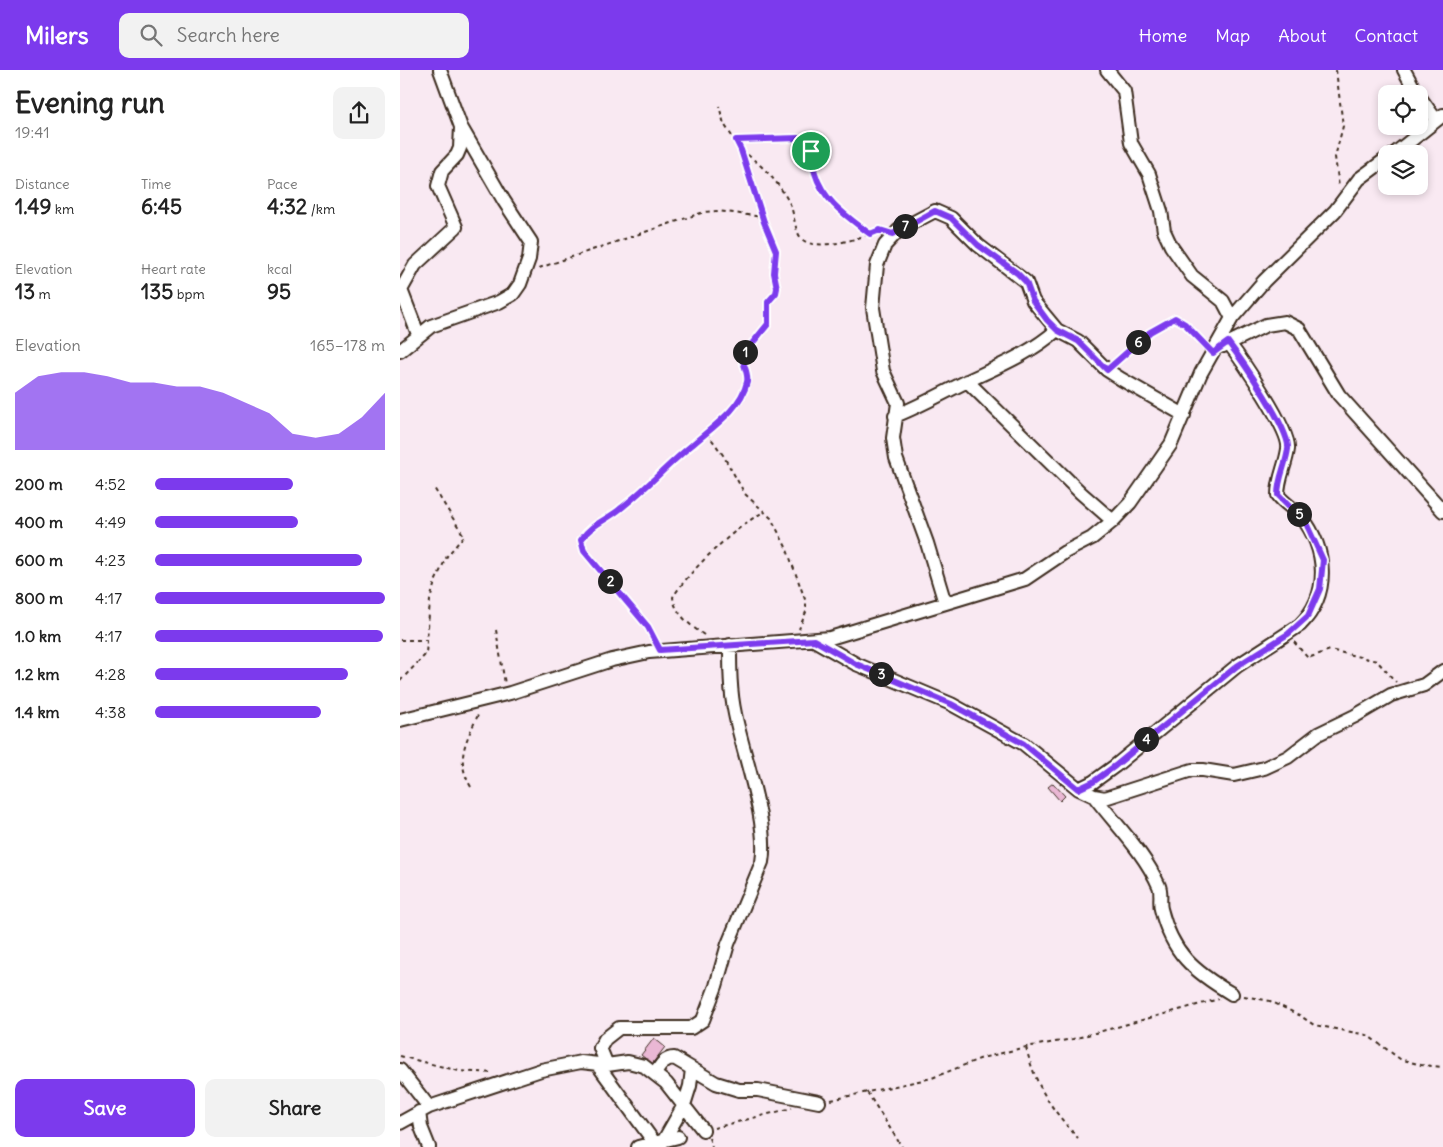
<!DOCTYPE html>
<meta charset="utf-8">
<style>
body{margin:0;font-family:Delius,sans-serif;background:#f2f2f2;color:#222;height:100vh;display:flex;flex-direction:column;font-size:19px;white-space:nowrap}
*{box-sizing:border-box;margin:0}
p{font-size:16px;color:#767676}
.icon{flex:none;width:28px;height:28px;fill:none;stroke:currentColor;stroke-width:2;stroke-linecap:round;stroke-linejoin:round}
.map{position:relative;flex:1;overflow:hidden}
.sheet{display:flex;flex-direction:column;background:#fff;width:400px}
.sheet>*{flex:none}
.buttons{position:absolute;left:978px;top:15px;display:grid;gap:10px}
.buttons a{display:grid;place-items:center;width:50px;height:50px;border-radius:10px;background:#fff;box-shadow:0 2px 8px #0003;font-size:25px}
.pin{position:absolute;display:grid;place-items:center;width:42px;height:42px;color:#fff;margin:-21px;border:2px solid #fff;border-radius:50%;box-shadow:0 1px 5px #0007}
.km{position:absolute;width:25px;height:25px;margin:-12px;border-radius:50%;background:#222;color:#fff;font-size:14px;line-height:25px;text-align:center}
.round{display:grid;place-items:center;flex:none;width:52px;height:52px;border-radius:10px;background:#f2f2f2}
.head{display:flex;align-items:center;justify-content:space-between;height:85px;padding:0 15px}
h1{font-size:28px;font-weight:700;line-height:38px}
.figures{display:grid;grid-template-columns:repeat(3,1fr);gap:8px;height:85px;padding:5px 15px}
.figures div{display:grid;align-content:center}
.figures b{font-size:21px;font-weight:700}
.figures small{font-size:14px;font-weight:400}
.figures p{font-size:14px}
.chart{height:140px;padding:10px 15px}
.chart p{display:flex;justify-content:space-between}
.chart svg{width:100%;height:90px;margin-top:5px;fill:#7c3aed;opacity:.7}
.action{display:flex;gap:10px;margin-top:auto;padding:10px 15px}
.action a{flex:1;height:58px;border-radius:10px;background:#7c3aed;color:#fff;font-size:20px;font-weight:700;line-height:58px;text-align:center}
.action a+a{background:#f2f2f2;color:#222}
ul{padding:0 15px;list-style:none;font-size:16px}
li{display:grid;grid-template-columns:80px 60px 1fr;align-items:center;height:38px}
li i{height:12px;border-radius:6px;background:#7c3aed}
header{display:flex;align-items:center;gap:30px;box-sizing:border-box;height:70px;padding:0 25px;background:#7c3aed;color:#fff}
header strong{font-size:24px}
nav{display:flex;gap:28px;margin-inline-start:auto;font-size:18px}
.search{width:350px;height:45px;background:#f2f2f2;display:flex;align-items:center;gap:12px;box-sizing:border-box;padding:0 18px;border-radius:10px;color:#767676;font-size:19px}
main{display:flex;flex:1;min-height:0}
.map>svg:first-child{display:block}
</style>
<header>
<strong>Milers</strong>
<div class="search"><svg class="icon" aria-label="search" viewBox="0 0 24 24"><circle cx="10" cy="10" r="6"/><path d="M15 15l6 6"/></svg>Search here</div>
<nav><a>Home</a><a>Map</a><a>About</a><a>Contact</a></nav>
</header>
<main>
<section class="sheet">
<div class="head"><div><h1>Evening run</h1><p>19:41</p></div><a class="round"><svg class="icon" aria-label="share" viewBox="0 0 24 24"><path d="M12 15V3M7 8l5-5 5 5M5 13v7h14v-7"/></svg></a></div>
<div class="figures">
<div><p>Distance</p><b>1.49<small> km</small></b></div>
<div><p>Time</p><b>6:45</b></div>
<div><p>Pace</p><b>4:32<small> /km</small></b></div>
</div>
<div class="figures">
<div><p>Elevation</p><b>13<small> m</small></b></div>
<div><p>Heart rate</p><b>135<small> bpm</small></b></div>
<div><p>kcal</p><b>95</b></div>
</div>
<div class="chart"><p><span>Elevation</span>165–178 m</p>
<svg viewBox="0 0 160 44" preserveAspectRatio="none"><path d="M0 44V16L10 8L20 6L30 6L40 8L50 11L60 11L70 13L80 13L90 16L100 21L110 26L120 36L130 38L140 36L150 28L160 16V44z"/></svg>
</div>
<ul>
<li><b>200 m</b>4:52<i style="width:60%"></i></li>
<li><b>400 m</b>4:49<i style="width:62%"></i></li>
<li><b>600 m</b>4:23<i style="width:90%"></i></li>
<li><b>800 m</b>4:17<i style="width:100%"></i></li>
<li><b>1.0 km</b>4:17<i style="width:99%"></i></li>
<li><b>1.2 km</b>4:28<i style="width:84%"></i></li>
<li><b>1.4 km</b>4:38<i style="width:72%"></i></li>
</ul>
<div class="action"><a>Save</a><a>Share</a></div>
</section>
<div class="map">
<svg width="1043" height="1077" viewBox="0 0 1043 1077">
<rect width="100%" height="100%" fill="#f9e9f2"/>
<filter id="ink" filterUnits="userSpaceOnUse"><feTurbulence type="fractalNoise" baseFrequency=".02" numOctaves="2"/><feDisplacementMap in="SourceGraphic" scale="10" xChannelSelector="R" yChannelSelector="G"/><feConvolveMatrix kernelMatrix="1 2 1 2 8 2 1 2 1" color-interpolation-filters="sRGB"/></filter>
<g filter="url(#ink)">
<path fill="#eab7d4" stroke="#3b2a1e" d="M653,713L665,726L660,731L648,717Z
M254,968L265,977L252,994L241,985Z"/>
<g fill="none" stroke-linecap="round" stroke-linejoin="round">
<g stroke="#3b2a1e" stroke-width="16">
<path id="minor" d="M707,0L724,21L731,73L749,104L761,141L764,161L771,176L792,206L823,231L832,248
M1004,0L1017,24
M1019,26L1036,50
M994,84L1043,45
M18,264L1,220L15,195L56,157L38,116L42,101L57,85L60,78L61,57
M823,276L866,255L885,252L899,259L939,325L1043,441
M0,281L31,256L99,232L113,224L120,214L129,189L131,172L104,131L61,57L40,0
M567,311L681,423L713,451
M495,346C523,335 548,320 574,308C604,294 632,282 657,260
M545,533L527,473L496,388L493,368L498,333L483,301L473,238L477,195L485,175L499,160L535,141L551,148L578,175L626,212L633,231L657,260L678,271L707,300L721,309L784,345
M414,570L456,594L551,634L624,674L679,719L694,726L705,728L792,700H803L834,705L864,698L888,687L918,664L955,646L991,625L1024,615L1043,601
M0,650L110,623L212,590L249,582L430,568L625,509L665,482L692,468L713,451L730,433L771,374L801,303L832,248L864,211L935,141L959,109L986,89
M679,719L693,712L715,696L837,596L900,555C931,524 927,479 901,446C894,438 884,434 878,425C878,408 886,395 888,379C891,361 841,289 828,272
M694,726C716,755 744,782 759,816C762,823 759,831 761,839C772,883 793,901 832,924
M197,994L254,1072
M207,995L200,978L205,969L219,958H291L303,950L316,916L328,874L362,792C369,753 343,684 335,644C330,621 330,598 330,575
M0,1000L29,1037
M255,1004C260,996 264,988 274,988L316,1013L339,1020H358L419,1032
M19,1042L21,1057L29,1077
M0,1053L29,1037L141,1000L181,992L207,995L228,992L244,996L266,1013L303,1060
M238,1077L278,1067
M260,1077L284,1035L290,1016L292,999"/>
</g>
<path stroke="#3b2a1e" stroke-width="2" stroke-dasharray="4 4" stroke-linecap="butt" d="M936,0L943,56L935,87L939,117
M336,70L404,69C417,83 413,107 424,123C434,140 455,152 470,164
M341,80C362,95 378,111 390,134C395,145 394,162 403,170C417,181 463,169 477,160L482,161
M139,198L304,142L318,141L363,147
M715,293L750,262L775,248L785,253L805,274
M307,363L323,385L345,424L371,448L386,477L406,532V542L399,559
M96,560L105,614
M304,565C291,556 275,544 273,527C289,501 337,455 364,442
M255,569C244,548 182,486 181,470L186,462L220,440L320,352L337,331L347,313L348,306L342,286L368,253V232L376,223L377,218L374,203L376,181L364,152L341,80L324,54L319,36
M0,570H27
M894,572L908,588L930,580L977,591L996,612
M0,611L26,584L30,530L35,512L47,486L64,466L34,418
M71,717C54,689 67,669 79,643
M844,926L870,931L899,945L914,955L967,965L1000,989L1021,995L1043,997
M626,977C636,1018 651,1038 678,1068
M0,986L59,1001L93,1003
M467,1022L502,1077
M431,1030L532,1008L582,988L626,977L673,969L819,929
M314,1058L392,1038
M309,1068L312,1077"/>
<use href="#minor" stroke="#fff" stroke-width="12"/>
</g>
</g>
<g fill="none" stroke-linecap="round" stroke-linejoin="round" filter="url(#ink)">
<g stroke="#fff" stroke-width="10">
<path id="route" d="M399,68L408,72C412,83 412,93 415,103C423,131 448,147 470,164L480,160L493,164L535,141L551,148L578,175L617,203L626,212L633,231L647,250L657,260L678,271L707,300L750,262L775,248L785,254L813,283L828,272C841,289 891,361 888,379C886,395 878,408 878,425L906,453L923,490L920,519L908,546L888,564L837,596L715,696L693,712L678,719L624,674L551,634L456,594L414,570L260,580L248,557L184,481L181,470C191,454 207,450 220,439C246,419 267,395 292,375C311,358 341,339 347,312C349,304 343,295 342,286L368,254V232L376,223L377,218L374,203L376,181L364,152L341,80L336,70Z"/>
</g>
<use href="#route" stroke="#7c3aed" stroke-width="6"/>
</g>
</svg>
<div class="buttons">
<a><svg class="icon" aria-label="locate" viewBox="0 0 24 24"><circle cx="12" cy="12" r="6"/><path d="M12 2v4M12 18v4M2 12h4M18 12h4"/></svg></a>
<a><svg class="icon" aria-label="layers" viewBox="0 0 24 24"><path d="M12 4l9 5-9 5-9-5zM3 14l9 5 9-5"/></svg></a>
</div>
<div class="pin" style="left:411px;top:81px;background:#1e9e55"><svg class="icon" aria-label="arrive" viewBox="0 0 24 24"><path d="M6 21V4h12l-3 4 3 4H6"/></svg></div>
<b class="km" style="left:345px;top:282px">1</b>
<b class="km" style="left:210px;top:511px">2</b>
<b class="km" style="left:481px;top:604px">3</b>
<b class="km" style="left:746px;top:669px">4</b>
<b class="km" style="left:899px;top:444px">5</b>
<b class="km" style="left:738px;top:272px">6</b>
<b class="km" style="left:505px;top:156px">7</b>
</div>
</main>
